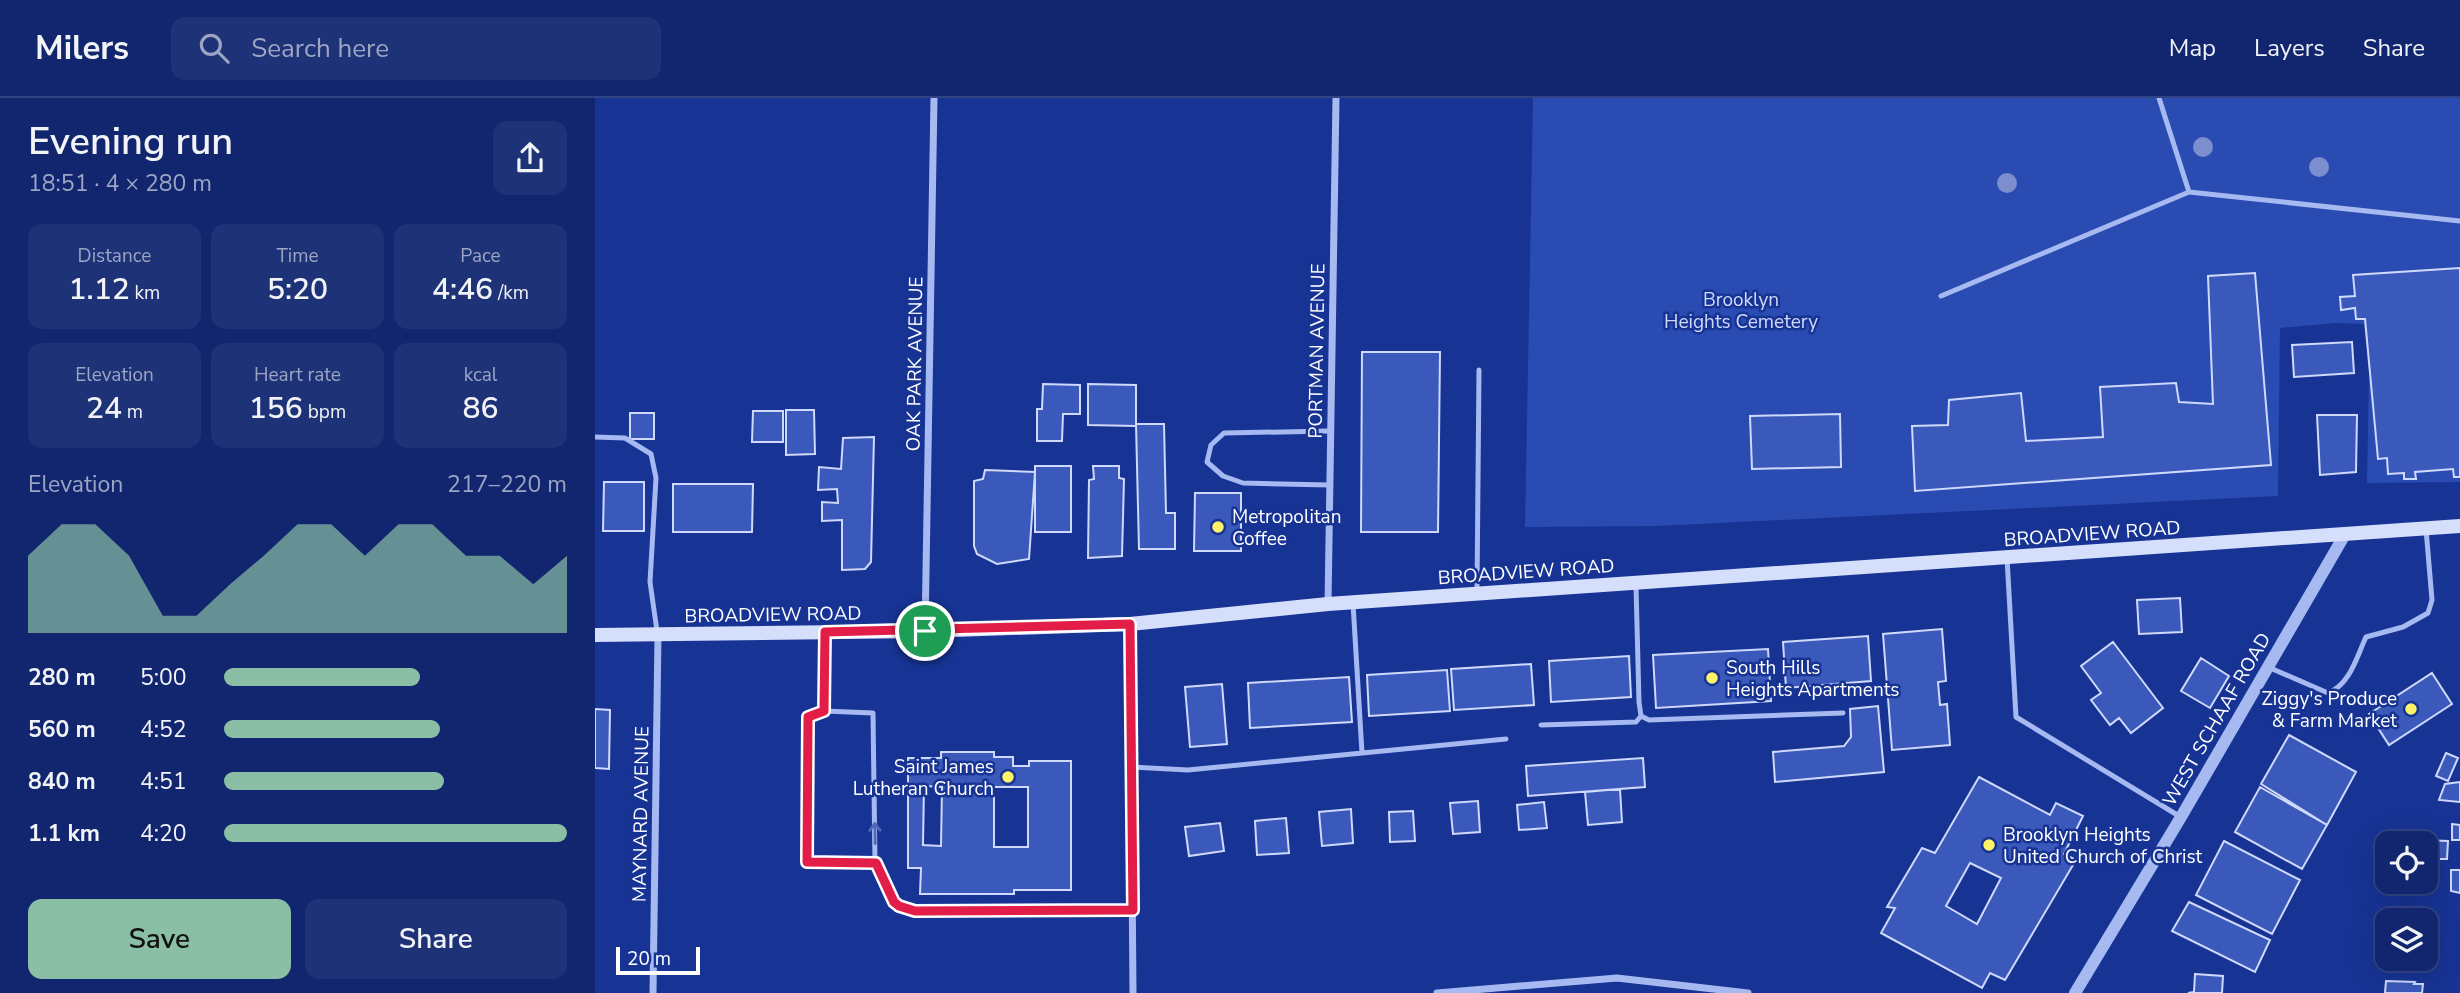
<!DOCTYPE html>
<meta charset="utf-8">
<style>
body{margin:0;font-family:"Nunito Sans",sans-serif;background:#1e3277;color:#f1f3f6;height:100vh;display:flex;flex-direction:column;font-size:26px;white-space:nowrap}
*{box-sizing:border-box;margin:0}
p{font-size:23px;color:#9ca5c3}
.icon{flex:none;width:38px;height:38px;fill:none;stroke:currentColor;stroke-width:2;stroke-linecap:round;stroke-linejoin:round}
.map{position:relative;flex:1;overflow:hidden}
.panel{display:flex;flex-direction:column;background:#11266f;width:595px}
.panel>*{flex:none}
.tools{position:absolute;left:1780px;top:733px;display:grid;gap:14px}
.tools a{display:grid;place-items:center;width:63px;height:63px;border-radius:14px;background:#11266f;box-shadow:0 7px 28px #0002,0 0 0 2px #304382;font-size:35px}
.scale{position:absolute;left:21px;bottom:18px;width:84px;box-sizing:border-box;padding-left:7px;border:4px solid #fff;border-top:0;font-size:19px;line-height:24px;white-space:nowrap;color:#fff;-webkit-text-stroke:5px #173394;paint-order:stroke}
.pin{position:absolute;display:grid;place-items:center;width:60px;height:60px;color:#fff;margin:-30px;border:4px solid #fff;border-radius:50%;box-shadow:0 2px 7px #0007}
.round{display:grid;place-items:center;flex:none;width:74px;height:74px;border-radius:14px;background:#1e3277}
.headline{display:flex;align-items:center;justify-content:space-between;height:119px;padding:0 28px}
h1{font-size:38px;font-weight:600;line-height:52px}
.figures{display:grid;grid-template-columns:repeat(3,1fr);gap:10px;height:119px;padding:7px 28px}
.figures div{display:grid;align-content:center;border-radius:14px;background:#1e3277;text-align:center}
.figures b{font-size:30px;font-weight:600}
.figures small{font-size:19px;font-weight:400}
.figures p{font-size:19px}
.chart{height:196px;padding:14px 28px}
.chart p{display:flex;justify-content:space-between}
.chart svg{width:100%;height:126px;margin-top:7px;fill:#8abfa5;opacity:.7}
.button{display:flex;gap:14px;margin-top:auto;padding:14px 28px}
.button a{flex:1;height:80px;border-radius:14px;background:#8abfa5;color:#111;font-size:28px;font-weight:600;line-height:80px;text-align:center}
.button a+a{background:#1e3277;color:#f1f3f6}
ul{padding:0 28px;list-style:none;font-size:23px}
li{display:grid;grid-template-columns:112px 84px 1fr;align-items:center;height:52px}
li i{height:18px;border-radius:9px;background:#8abfa5}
header{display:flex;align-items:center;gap:42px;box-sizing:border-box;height:98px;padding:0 35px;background:#11266f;border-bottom:2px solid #304382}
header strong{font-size:33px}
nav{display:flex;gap:38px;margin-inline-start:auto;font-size:24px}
.search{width:490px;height:63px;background:#1e3277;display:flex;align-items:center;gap:18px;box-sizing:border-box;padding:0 24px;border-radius:14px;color:#9ca5c3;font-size:26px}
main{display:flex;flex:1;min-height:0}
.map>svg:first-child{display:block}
</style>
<header>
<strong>Milers</strong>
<div class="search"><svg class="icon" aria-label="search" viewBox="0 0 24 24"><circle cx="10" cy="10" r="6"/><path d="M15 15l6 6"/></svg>Search here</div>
<nav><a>Map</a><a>Layers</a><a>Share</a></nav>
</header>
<main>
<section class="panel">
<div class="headline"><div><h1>Evening run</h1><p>18:51 · 4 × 280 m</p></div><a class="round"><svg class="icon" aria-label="share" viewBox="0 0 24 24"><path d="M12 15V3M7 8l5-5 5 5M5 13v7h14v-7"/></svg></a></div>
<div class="figures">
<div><p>Distance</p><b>1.12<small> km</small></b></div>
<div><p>Time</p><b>5:20</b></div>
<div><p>Pace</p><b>4:46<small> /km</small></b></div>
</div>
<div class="figures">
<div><p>Elevation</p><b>24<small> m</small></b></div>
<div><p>Heart rate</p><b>156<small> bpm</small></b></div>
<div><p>kcal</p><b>86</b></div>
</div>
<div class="chart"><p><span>Elevation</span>217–220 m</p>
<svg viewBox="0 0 160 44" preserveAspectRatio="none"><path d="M0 44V17L10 6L20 6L30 17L40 38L50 38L60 27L70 17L80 6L90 6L100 17L110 6L120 6L130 17L140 17L150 27L160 17V44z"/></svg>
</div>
<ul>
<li><b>280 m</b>5:00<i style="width:57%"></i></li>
<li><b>560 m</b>4:52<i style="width:63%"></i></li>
<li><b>840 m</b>4:51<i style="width:64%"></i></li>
<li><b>1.1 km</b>4:20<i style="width:100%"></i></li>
</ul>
<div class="button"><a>Save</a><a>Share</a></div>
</section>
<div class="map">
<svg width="1865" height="895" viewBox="0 0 1865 895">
<rect width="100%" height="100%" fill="#173394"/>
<path fill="#2a4bb2" d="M938,0H1865V384L1772,385L1774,276L1769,226L1741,225L1685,230L1683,398L1063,428L930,429Z"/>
<path fill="#3b59ba" stroke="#ced9fc" stroke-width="2" fill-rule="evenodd" d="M1865,170V379H1859L1858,371L1820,374L1821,381H1809V375L1793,376L1792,360L1783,361L1770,221H1761L1760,210L1746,212L1745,199L1760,198L1758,177Z
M1660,175L1676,367L1320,393L1317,328L1353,327L1354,302L1426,295L1431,343L1508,339L1505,289L1581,285L1584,304L1618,306L1613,178Z
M1757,244L1759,275L1699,279L1697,247Z
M767,254H845L843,434H766Z
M448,286L485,287V316H468L467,343H442V311H447Z
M493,286L541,287V328L493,327Z
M191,312H219L220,356L191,357Z
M158,313H188V344H157Z
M35,315H59V341H35Z
M1245,316L1246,369L1157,371L1155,318Z
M1722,317H1762L1761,374L1725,377Z
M541,326H569L571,415H580V451H544Z
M279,339L276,464L270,471L247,472V422L227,423V404L243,405L242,391L223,392L224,369L246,371L248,340Z
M440,368H476V434H440Z
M498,368H524V380L529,381L527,458L493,460L494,382L499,381Z
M390,372L440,374L434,461L402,466L382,456L379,448V383L388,381Z
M9,384H49V433H8Z
M78,386H158L157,434H78Z
M600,395H646V453H599Z
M1585,500L1587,534L1544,536L1542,502Z
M1347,531L1351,583L1343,584L1345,607L1352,606L1355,647L1297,652L1288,536Z
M1273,538L1276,583L1191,590L1188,544Z
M1518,544L1568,610L1536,635L1524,620L1515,627L1496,602L1506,595L1486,568Z
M1173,551L1176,603L1061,610L1058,557Z
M1034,558L1036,599L956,604L954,563Z
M1606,560L1634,578L1615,610L1586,593Z
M936,566L939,607L859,612L856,571Z
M852,572L855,613L774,618L772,577Z
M1837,575L1857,606L1794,647L1774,616Z
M754,579L757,624L655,630L653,585Z
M627,586L632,646L595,649L590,589Z
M1283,608L1289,674L1180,684L1178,654L1249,648L1256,639L1255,611Z
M0,611L15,612L14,671L0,670Z
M1694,637L1761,674L1732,727L1666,686Z
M346,654H399V659H418V668H434V663H476V792H419V796H325L326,770H313V660H346ZM329,688L347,689L346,748L328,747ZM399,689H433V749H399Z
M1851,655L1863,660L1853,683L1841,678Z
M1048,660L1050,689L933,698L931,668Z
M1384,679L1455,717L1461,705L1488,718L1469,756L1481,762L1410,882L1395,875L1387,890L1286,835L1300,810L1292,809L1327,750L1340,755ZM1375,765L1406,780L1382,826L1351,808Z
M1865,684V704L1844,702L1850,686Z
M1665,689L1732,727L1707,771L1640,734Z
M1025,691L1027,724L993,727L990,694Z
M883,703L885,734L858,736L855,705Z
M949,704L952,730L924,732L922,707Z
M756,711L758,745L727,748L724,714Z
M818,713L820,743L795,744L794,714Z
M691,720L694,755L662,757L660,723Z
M625,725L629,753L594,758L590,729Z
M1857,726L1865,727V742H1857Z
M1826,742L1853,743L1852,761H1830V746H1826Z
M1629,743L1705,782L1677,836L1601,797Z
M1856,772H1865V795L1856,793Z
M1594,804L1675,842L1660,874L1577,833Z
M1830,827H1835L1834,856H1830Z
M1600,876L1628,878L1627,895H1593L1599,894Z
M1791,883L1820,884L1819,886H1828L1827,895H1790Z"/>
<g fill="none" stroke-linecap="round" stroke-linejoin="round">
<path stroke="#a7b9f1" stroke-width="5" d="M1564,0L1594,94
M1346,198L1594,94L1865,123
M0,339L30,340L56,356L61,380L55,484L62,533
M734,387L648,385L628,378L612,364L616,347L629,335L735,333
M1412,460L1421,619L1584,718
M1041,488L1044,604L1046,618L1054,622L1248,615
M882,493L884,272
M758,505L767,655
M230,537L229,613L213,619L212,764L280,765
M1673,569L1733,595C1755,587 1762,558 1771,539L1808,529L1833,515L1837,502L1831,431
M229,613L278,615L280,765L299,804L305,808L320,812H538
M946,627L1041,624L1046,618
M536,669L593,672L911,641"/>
<path stroke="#a7b9f1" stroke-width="7" d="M733,506L741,0
M535,526L538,895
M330,533L339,0
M58,895L63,537
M842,895L1022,880L1153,895"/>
<path stroke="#a7b9f1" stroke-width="12" d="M1480,895L1586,719L1749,438"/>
<path stroke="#d5defb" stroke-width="14" d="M0,537L330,533L535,526L733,506L1865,428"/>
</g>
<g fill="#7c8ecd">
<circle cx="1608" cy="49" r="10"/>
<circle cx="1724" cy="69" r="10"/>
<circle cx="1412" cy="85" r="10"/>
</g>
<defs><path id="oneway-shaft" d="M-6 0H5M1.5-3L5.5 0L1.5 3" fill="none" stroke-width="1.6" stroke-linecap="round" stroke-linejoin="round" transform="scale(1.75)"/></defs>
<use stroke="#5169b9" href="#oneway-shaft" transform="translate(280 735) rotate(-91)"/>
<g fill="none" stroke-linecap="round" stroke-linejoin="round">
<g stroke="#fff" stroke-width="14">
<path id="route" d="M535,526L538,812L320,813L304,808L299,804L281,765L212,764L213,619L229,613L230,534Z"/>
</g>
<use href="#route" stroke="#e11d48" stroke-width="9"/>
</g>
<g fill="#fff367" stroke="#173394" stroke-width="2.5">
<circle cx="623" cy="429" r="7"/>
<circle cx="1117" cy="580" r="7"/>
<circle cx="1816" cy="611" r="7"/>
<circle cx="413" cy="679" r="7"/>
<circle cx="1394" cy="747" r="7"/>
</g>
<g text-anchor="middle" stroke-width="5" stroke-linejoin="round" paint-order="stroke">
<g font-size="19" fill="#ced9fc" stroke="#173394">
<text x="1146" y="208">Brooklyn<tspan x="1146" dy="22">Heights Cemetery</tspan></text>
</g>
<g font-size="19" fill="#fff" stroke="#173394">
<text transform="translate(721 253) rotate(-89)" y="7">PORTMAN AVENUE</text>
<text transform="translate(319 266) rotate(-89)" y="7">OAK PARK AVENUE</text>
<text transform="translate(1497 435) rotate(-4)" y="7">BROADVIEW ROAD</text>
<text transform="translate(931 473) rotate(-4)" y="7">BROADVIEW ROAD</text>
<text transform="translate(178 516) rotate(-1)" y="7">BROADVIEW ROAD</text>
<text transform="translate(1621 621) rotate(-60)" y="7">WEST SCHAAF ROAD</text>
<text transform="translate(45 716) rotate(-89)" y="7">MAYNARD AVENUE</text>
</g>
<g font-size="19" fill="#fff" stroke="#173394" text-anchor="start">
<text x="637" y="425">Metropolitan<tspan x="637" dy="22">Coffee</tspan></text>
<text x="1131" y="576">South Hills<tspan x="1131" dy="22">Heights Apartments</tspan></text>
<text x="1802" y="607" text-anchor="end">Ziggy's Produce<tspan x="1802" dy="22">&amp; Farm Market</tspan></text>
<text x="399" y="675" text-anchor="end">Saint James<tspan x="399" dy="22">Lutheran Church</tspan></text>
<text x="1408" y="743">Brooklyn Heights<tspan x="1408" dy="22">United Church of Christ</tspan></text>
</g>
</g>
</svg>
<div class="tools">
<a><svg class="icon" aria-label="locate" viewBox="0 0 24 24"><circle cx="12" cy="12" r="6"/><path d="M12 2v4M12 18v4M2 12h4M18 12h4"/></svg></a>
<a><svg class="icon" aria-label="layers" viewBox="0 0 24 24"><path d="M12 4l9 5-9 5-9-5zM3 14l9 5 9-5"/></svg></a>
</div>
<div class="scale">20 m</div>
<div class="pin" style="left:330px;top:533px;background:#1e9e55"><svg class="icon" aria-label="arrive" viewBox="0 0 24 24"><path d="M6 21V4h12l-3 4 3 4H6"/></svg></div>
</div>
</main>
